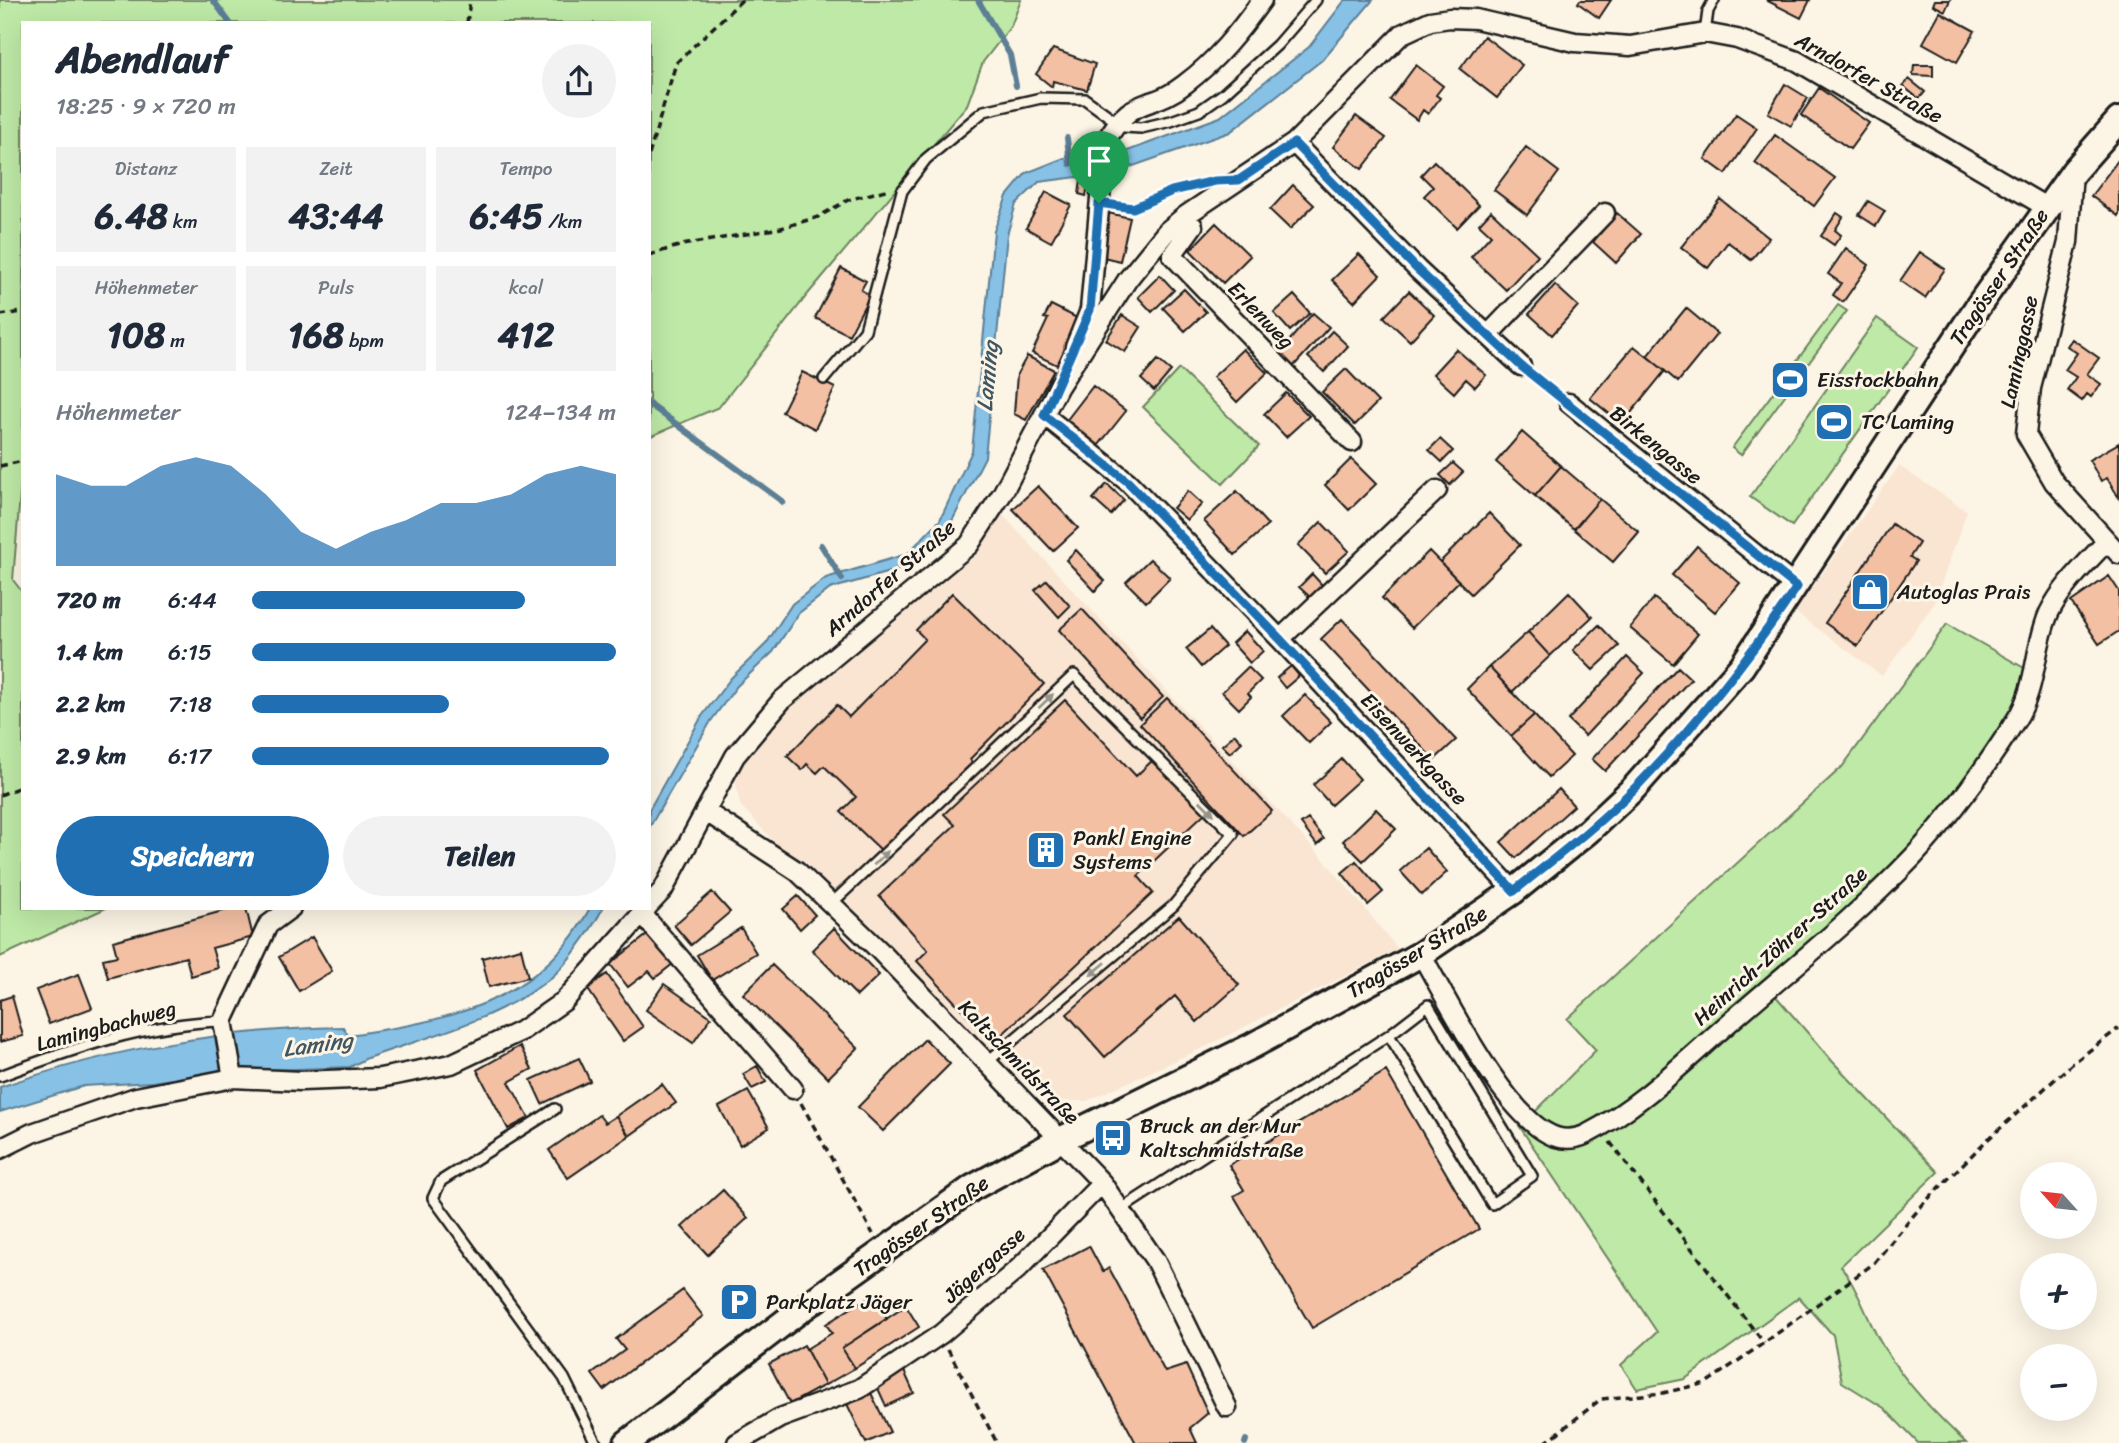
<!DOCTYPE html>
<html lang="de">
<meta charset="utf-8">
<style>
body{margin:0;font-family:Sriracha,sans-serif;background:#f2f2f3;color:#1f2937;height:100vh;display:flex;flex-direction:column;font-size:26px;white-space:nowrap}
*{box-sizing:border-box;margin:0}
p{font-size:23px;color:#747a83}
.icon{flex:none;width:38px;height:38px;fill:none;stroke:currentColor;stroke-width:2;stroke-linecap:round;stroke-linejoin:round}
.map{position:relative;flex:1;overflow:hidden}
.details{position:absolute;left:21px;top:21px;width:630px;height:889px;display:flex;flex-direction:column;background:#fff;border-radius:0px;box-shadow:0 7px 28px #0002}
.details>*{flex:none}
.needle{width:46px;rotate:297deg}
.buttons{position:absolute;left:2020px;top:1162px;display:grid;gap:14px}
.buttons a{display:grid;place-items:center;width:77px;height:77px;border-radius:50%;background:#fff;box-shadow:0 7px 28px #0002;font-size:35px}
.pin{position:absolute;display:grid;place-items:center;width:60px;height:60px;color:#fff;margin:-72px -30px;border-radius:50% 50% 50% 0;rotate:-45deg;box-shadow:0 0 7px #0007}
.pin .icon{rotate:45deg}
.round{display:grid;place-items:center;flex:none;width:74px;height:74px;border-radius:37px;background:#f2f2f3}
.summary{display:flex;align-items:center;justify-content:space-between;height:119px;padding:0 35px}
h1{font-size:38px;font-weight:700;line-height:52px}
.stats{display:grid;grid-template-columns:repeat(3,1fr);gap:10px;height:119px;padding:7px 35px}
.stats div{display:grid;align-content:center;border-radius:0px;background:#f2f2f3;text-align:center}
.stats b{font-size:35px;font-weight:700}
.stats small{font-size:19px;font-weight:400}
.stats p{font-size:19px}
.chart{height:196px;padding:14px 35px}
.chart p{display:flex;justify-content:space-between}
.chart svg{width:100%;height:126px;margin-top:7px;fill:#1f6fb2;opacity:.7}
.action{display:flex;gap:14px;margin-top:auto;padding:14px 35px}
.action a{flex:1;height:80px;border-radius:42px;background:#1f6fb2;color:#fff;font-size:28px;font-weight:700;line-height:80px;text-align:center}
.action a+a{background:#f2f2f3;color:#1f2937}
ul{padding:0 35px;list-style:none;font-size:23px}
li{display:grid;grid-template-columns:112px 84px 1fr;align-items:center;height:52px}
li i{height:18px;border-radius:9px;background:#1f6fb2}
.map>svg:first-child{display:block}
</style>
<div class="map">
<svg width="2119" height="1443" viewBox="0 0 2119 1443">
<rect width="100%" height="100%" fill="#fcf5e5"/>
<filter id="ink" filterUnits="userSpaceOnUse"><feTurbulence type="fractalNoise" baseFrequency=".0143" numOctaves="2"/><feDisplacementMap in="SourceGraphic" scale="14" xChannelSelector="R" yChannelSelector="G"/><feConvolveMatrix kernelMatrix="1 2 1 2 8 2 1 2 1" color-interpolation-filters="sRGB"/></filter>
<g filter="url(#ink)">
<path fill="#f9e5d2" d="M1899,466L1967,511L1934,604L1882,676L1795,612Z
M1000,512L1329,865L1398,949L1205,1047L1087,1101H1045L987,1048L814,873L776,844L740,805L734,775L781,713L907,607L974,557L999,520Z"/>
<path fill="#bee9a6" stroke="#6d8261" stroke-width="2" d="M0,0H1021L1011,26L983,62L967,105L808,294L719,407L649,437V23H23V458L13,580L23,593V908H106L0,957Z
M1838,305L1847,311L1741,455L1732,448Z
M1877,318L1918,347L1792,526L1750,497Z
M1179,369L1259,446L1223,484L1143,407Z
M1947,624L2040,677C2022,756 1953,813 1898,868C1857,910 1815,952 1774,994L1833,1062L1938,1172L1841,1266C1862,1295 1867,1321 1884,1348C1907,1385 1935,1413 1966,1443H1918L1884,1408L1842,1382L1833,1335L1799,1297L1685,1379L1637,1389L1621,1365L1657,1332L1518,1124L1532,1115L1596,1050L1567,1019L1842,767Z"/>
<path fill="#87c1e6" stroke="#5c7f95" stroke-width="2" d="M1345,0H1373L1322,60L1230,132L1116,172L1039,182L1016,204L1007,235L985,457L949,527L914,565L830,589L799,613L773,652L737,686L711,721L649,828V810L702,716L731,678L766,644L792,604L826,578L907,554L940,520L972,451L994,231L1007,196L1026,173L1064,158L1114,156L1220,117L1309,47Z
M590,908H603C592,929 566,967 547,981C495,1020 427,1037 367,1058L350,1067L218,1072L152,1082L84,1086L0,1112V1087C116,1047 221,1030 343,1027L348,1035C447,1021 539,1004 590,908Z"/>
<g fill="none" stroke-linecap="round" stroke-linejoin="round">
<path stroke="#5c7f95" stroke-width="6" d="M213,0L230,23
M978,0L1010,55L1016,86
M1067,138L1070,164
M649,404L783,502
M821,545L842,579
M1245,1443L1246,1440"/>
</g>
<path fill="#f3c0a4" stroke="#1c1c1c" stroke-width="2" d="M1580,0H1611L1599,18L1578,3Z
M1766,0H1810L1801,18Z
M1935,0H1950L1945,11L1933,5Z
M1940,12L1975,31L1957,62L1923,43Z
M1484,36L1522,65L1497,98L1460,69Z
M1053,49L1095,64L1087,90L1053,81L1052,87L1036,74Z
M1416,65L1443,86L1436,95L1440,98L1428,114L1423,110L1417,120L1390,100Z
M1914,65H1933V76L1913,75Z
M1909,79L1925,92L1919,99L1903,86Z
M1785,84L1808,98L1791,126L1768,113Z
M1819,88L1869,123L1850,149L1801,115Z
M1736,114L1757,128L1726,174L1705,159Z
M1356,116L1386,138L1362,169L1333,147Z
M1775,135L1835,178L1814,206L1755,163Z
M1526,147L1559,172L1527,215L1494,190Z
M2119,159V214L2118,216L2091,196Z
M1434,161L1479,205L1457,228L1424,196L1433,187L1421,175Z
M1081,180L1089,181L1086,196L1079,194Z
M1293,185L1314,205L1290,229L1270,210Z
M1046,192L1071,205L1051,242L1026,228Z
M1720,199L1769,238L1751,260L1728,242L1708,268L1681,247Z
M1868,201L1885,211L1876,226L1859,215Z
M1491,211L1538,255L1506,290L1471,257L1491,235L1479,224Z
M1108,213L1130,218L1120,261L1099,256Z
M1617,213L1641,234L1616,263L1593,242Z
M1837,213L1843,217L1835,230L1841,235L1834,245L1821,236Z
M1216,223L1250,256L1223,283L1190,250Z
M1846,248L1869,265L1843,302L1833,295L1841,283L1828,274Z
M1920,252L1945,269L1925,298L1900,281Z
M1359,254L1380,275L1354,302L1332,280Z
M841,268L866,281L861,290L870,295L849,335L815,318Z
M1160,275L1174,290L1152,312L1138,297Z
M1555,285L1578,306L1552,335L1529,314Z
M1184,289L1206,312L1185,331L1163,308Z
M1409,291L1434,315L1410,341L1384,317Z
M1294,295L1310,313L1290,331L1274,313Z
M1051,305L1079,319L1057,365L1032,353L1048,319L1044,318Z
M1686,308L1717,334L1678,382L1647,356Z
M1313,313L1329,327L1292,368L1277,355Z
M1122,315L1141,327L1125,352L1106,340Z
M1332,331L1348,346L1324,372L1308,357Z
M2072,339L2099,358L2087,374L2101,384L2091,397L2087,394L2082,401L2067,390L2076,377L2065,370L2077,353L2067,346Z
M1634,346L1665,371L1622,424L1590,398Z
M1243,349L1267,373L1237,402L1213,377Z
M1456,349L1486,375L1475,387L1466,379L1454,393L1433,374Z
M1027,356L1054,370L1026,420L1014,414L1017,374Z
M1158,360L1171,371L1154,391L1141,379Z
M1346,369L1378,402L1355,425L1322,392Z
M802,372L835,388L815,429L782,412Z
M1093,386L1126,411L1098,446L1066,421Z
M1286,393L1309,416L1286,437L1264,414Z
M1522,432L1561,466L1535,496L1496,462Z
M1440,439L1453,451L1442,462L1429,450Z
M2119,443V498L2107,478L2101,481L2089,460Z
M1351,459L1376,484L1349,510L1325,485Z
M1453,463L1463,472L1450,485L1440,475Z
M1561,466L1600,499L1574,529L1535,496Z
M1107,484L1124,500L1111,515L1093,499Z
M1038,486L1078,528L1053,551L1013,509Z
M1188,491L1202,504L1187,520L1173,508Z
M1237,491L1268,525L1235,555L1204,521Z
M1600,499L1639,532L1613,562L1574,529Z
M1489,513L1520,545L1471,594L1440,562Z
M1321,522L1349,551L1325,573L1298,545Z
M1892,524L1919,543L1910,557L1916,561L1858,646L1825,623Z
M1697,546L1740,583L1715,612L1672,575Z
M1076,550L1105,581L1095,591L1066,560Z
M1429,551L1459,581L1412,628L1382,598Z
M1150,559L1170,578L1146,602L1126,582Z
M1312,574L1323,586L1311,598L1299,587Z
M2109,576L2119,591V631L2099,644L2071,602Z
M1047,580L1070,606L1059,617L1035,590Z
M1569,592L1592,617L1550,656L1528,632Z
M952,593L1044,684L970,759L973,765L883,852L841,812L856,797L824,766L817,773L807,764L802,770L787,756L837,705L849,717L925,639L916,630Z
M1654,598L1698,634L1673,664L1630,628Z
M1082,609L1163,697L1140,718L1059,630Z
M1342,619L1456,740L1434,760L1321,639Z
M1599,625L1619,646L1593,670L1573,650Z
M1210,629L1225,646L1201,667L1186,649Z
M1245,631L1263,651L1250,663L1232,643Z
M1528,632L1550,656L1512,692L1489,667Z
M1627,657L1644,673L1585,736L1568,720Z
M1291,666L1299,676L1285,688L1277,678Z
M1248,667L1261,680L1248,693L1251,697L1239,709L1222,692Z
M1489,667L1534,715L1511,736L1467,689Z
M1678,667L1691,679L1605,771L1592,759Z
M1305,695L1331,722L1309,743L1283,716Z
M1167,698L1272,811L1244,836L1140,724Z
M1065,700L1136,776L1155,758L1206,812L1138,876L1153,893L993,1043L917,961L928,950L879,896L955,825L944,814Z
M1534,715L1572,756L1549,777L1511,736Z
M1235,734L1242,742L1230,753L1222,745Z
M1342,759L1360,779L1331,805L1313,785Z
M1559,789L1574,806L1516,858L1501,842Z
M1376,809L1396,829L1363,861L1343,841Z
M1308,819L1324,839L1317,845L1301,824Z
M1426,848L1447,872L1422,895L1400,871Z
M1356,861L1383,892L1368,905L1342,873Z
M712,892L730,912L691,945L674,925Z
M798,896L815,915L800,929L783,909Z
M234,908H246L253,937L212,948L218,968L191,976L186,957L108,978L103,959L117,956L113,941Z
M1179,916L1239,985L1197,1022L1175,996L1105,1057L1067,1014Z
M741,928L756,953L712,980L697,955Z
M834,928L879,975L857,996L812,950Z
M651,932L674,963L655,978L649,971L628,987L610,964Z
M312,937L332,971L299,991L279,957Z
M521,948L528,977L489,987L482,958Z
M772,965L858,1048L828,1078L743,994Z
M79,974L92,1008L49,1024L36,990Z
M607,974L643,1027L623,1041L587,988Z
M664,984L711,1017L693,1043L646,1010Z
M12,996L23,1036L0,1042V1000Z
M925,1039L950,1064L883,1131L858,1107Z
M520,1046L532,1069L509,1082L529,1118L508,1129L477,1070Z
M579,1058L590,1081L542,1104L531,1080Z
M757,1066L766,1082L752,1089L743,1074Z
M1386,1071L1479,1229L1312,1328L1234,1196L1244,1190L1229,1165Z
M662,1084L676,1103L629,1136L616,1116Z
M748,1091L769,1128L740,1145L719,1107Z
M599,1115L605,1123L616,1116L629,1136L568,1178L549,1150Z
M723,1190L748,1218L708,1255L682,1227Z
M1089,1246L1103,1272L1109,1268L1165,1372L1186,1365L1208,1413L1190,1428L1197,1443H1136L1043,1270Z
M683,1290L703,1316L604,1390L592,1374L625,1350L616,1339Z
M872,1295L887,1319L842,1348L855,1368L825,1385L806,1349L832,1333L826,1324Z
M906,1306L919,1327L855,1368L842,1348Z
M804,1345L825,1385L790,1404L769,1364Z
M904,1371L914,1393L886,1406L876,1384Z
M871,1393L890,1432L866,1443L847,1404Z"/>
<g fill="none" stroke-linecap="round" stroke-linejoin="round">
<g stroke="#1c1c1c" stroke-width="14">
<path id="service" d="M1705,33L1708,11L1714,0
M824,379L865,330L902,191L926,159L984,111L1041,98L1085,99L1124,127L1141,128L1171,121L1199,111L1223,94L1277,45L1316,0
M831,904L1074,675L1233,834L1173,906L987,1062
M0,1076C72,1049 146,1023 223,1021
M555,1109L441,1181L433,1198L564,1378L596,1443
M1120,1210L1389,1035L1492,1204L1532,1176L1428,1005L1389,1035"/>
</g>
<g stroke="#1c1c1c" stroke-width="23">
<path id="minor" d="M1294,143L1418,270L1521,366
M2073,172L2068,242L2031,388L2026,434L2054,482L2119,554
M1185,216L1193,226L1172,255L1352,442
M1488,335L1605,213
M1075,347L1090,310L1105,143C1131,93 1150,112 1185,84C1217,60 1239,32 1262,0
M1569,403L1796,587
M1044,415L1128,482L1280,639
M1437,490L1280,639L1514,891
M705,811L797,871L880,951L1102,1183L1155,1260L1227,1407
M649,905L663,890L735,756L782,700L969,545L1002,494L1059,386L1128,279L1167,231L1185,216L1294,143L1402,34L1430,21L1450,18L1476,19L1575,42L1630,46L1705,33L1737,39L1797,61L2046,207
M642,914L793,1089
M1421,954C1447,999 1507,1122 1556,1137C1566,1140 1577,1139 1587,1134C1640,1107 1685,1061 1730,1022C1792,968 1856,917 1913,857C1951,816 1986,767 2016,720C2037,688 2034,647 2049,613C2062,586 2086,564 2106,542
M233,1078L223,1021L268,925L291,908
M0,1149L32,1133L136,1097L233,1078L301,1081L380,1078L451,1064L521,1031L564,1001L647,908
M737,1443L780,1418L859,1389L941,1334L1018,1269L1102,1183"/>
</g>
<g stroke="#1c1c1c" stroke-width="30">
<path id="secondary" d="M627,1443L799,1311L972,1188L1062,1139L1252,1046L1421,954L1514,891L1587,832L1634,788L1742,666L1976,309L2074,171L2119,120"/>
</g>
<path stroke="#1c1c1c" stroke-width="3.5" stroke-dasharray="7 5" stroke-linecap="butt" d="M467,23L470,0
M649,155L676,63L742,0
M1116,206L1133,208L1172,191L1195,185
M649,255L682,245L781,228L818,217L848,200L889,189
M0,315L23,312
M1535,377L1556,393
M0,466L23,461
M0,795L23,786
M801,1103L873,1234
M1610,1142L1764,1343
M948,1349L997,1443
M1545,1443L1601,1399L1663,1393L1706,1383L1764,1343L1873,1264L1924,1203L1986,1141L2072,1064L2119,1028"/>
<use href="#service" stroke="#fcf5e5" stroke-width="9"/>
<use href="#minor" stroke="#fcf5e5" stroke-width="18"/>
<use href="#secondary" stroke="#fcf5e5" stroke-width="24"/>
</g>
<defs><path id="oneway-solid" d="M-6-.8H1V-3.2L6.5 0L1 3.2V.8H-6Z" transform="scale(1.75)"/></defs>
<g fill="#97938b">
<use href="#oneway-solid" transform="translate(1046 701) rotate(-44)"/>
<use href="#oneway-solid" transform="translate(1207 808) rotate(45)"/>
<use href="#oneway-solid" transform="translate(881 858) rotate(-44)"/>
<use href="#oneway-solid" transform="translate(1098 969) rotate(140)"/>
</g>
</g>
<g fill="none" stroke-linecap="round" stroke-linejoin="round" filter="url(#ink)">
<g stroke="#fff" stroke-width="14">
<path id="route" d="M1294,143L1418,270L1521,366L1797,587C1748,659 1696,725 1636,787C1598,825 1555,858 1514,891L1280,639L1128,482L1044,415L1090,310L1099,203L1133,208L1172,191L1215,181L1239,180Z"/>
</g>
<use href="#route" stroke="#1f6fb2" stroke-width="9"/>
</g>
<defs>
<g id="stadium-square" transform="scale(2.0125)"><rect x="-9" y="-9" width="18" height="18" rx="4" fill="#1f6fb2" stroke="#fcf5e5"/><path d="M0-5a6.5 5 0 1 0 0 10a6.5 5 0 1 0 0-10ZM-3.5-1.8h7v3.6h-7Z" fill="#fff"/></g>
<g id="shop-square" transform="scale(2.0125)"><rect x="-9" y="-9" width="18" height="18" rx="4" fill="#1f6fb2" stroke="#fcf5e5"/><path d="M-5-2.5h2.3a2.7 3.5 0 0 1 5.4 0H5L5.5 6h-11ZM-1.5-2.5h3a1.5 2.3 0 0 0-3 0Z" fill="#fff"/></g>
<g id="building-square" transform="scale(2.0125)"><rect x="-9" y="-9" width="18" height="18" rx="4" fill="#1f6fb2" stroke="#fcf5e5"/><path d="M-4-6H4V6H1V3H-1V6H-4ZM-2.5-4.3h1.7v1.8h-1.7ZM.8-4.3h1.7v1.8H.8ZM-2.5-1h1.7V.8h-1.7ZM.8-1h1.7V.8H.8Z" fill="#fff"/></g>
<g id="bus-square" transform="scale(2.0125)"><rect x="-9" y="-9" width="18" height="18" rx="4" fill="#1f6fb2" stroke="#fcf5e5"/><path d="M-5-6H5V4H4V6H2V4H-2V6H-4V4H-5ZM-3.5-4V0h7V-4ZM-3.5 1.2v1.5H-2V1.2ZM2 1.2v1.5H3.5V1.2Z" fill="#fff"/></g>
<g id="parking-square" transform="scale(2.0125)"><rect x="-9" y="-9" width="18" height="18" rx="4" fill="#1f6fb2" stroke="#fcf5e5"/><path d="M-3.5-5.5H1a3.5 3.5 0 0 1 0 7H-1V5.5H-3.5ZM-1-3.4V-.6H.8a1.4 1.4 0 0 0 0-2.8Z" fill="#fff"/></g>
</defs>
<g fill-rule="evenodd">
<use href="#stadium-square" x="1790" y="380"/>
<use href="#stadium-square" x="1834" y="422"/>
<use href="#shop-square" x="1870" y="592"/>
<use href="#building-square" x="1046" y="850"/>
<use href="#bus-square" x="1113" y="1138"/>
<use href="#parking-square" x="739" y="1302"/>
</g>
<g text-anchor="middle" stroke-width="6" stroke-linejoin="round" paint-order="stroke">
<g font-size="21" fill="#1c1c1c" stroke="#fcf5e5">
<text transform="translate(1869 78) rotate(29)" y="7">Arndorfer Straße</text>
<text transform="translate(1999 277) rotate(-56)" y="7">Tragösser Straße</text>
<text transform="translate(1261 315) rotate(46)" y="7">Erlenweg</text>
<text transform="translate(2019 352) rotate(-78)" y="7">Laminggasse</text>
<text transform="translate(1656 445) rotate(39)" y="7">Birkengasse</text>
<text transform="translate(890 578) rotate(-41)" y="7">Arndorfer Straße</text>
<text transform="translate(1414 749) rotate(47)" y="7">Eisenwerkgasse</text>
<text transform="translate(1780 946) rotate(-42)" y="7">Heinrich-Zöhrer-Straße</text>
<text transform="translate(1417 952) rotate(-31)" y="7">Tragösser Straße</text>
<text transform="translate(106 1026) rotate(-15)" y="7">Lamingbachweg</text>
<text transform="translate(1019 1062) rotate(46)" y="7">Kaltschmidstraße</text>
<text transform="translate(921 1226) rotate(-35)" y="7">Tragösser Straße</text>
<text transform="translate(984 1265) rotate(-42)" y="7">Jägergasse</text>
</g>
<g font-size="21" fill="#1c1c1c" stroke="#fcf5e5" text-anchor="start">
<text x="1817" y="387">Eisstockbahn</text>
<text x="1861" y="429">TC Laming</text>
<text x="1897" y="599">Autoglas Prais</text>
<text x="1073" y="845">Pankl Engine<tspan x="1073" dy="24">Systems</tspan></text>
<text x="1140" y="1133">Bruck an der Mur<tspan x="1140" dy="24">Kaltschmidstraße</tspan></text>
<text x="766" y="1309">Parkplatz Jäger</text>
</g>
<g font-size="23" font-style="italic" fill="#415663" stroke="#fcf5e5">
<text transform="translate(987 376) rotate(-85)" y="8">Laming</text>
<text transform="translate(318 1044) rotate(-8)" y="8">Laming</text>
</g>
</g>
</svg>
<div class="buttons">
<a><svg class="needle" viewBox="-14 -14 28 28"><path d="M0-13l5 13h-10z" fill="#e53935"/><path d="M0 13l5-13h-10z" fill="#747a83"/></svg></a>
<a>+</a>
<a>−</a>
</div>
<div class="pin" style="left:1099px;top:203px;background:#1e9e55"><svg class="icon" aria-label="arrive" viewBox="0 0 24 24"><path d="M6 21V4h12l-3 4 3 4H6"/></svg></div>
<section class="details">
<div class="summary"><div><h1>Abendlauf</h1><p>18:25 · 9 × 720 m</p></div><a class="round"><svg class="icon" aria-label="share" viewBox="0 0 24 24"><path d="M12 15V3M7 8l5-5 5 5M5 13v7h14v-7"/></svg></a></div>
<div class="stats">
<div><p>Distanz</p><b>6.48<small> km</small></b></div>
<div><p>Zeit</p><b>43:44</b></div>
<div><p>Tempo</p><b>6:45<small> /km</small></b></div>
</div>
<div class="stats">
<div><p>Höhenmeter</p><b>108<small> m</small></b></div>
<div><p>Puls</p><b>168<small> bpm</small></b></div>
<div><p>kcal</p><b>412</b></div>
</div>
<div class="chart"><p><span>Höhenmeter</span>124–134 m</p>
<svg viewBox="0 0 160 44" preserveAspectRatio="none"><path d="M0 44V12L10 16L20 16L30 9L40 6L50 9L60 19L70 32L80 38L90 32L100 28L110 22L120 22L130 19L140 12L150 9L160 12V44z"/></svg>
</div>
<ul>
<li><b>720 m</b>6:44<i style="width:75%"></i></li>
<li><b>1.4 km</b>6:15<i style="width:100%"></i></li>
<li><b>2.2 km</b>7:18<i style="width:54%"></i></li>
<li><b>2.9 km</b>6:17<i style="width:98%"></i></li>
</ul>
<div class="action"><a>Speichern</a><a>Teilen</a></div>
</section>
</div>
